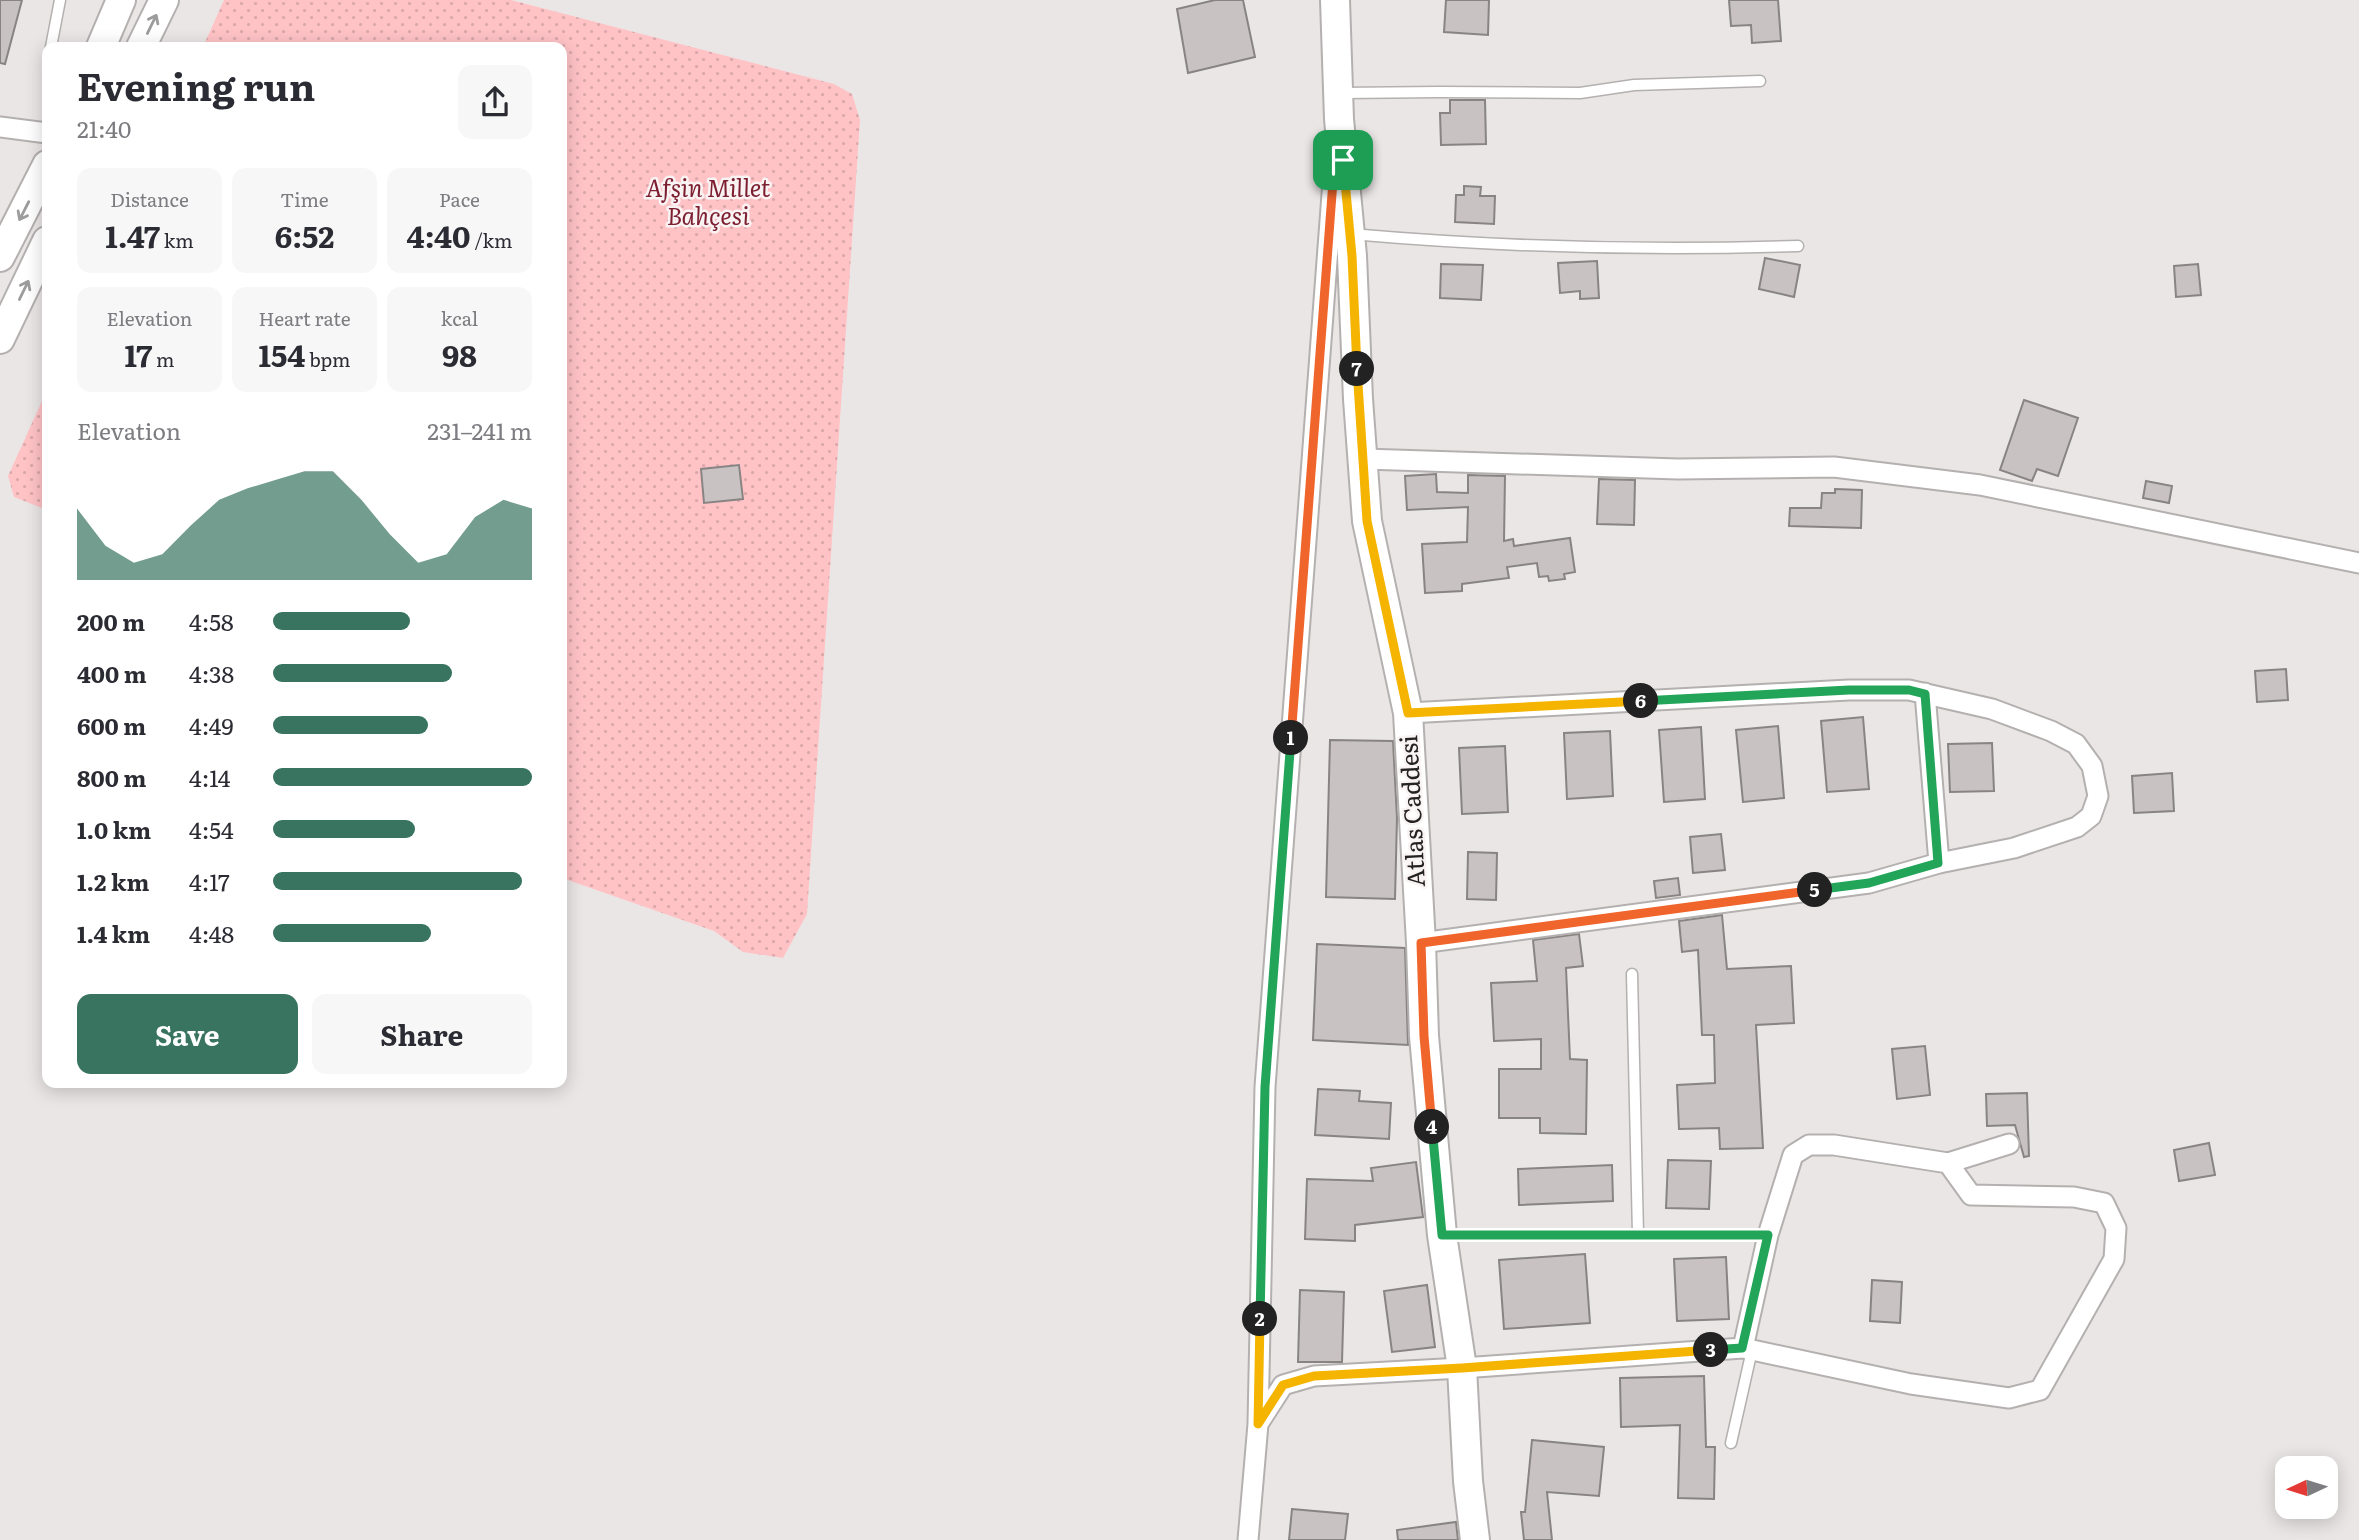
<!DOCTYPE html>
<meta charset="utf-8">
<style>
body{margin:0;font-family:Literata,serif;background:#f7f7f7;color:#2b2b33;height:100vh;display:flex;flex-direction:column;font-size:26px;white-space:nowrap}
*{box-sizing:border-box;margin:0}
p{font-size:23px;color:#7c7c81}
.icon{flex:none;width:38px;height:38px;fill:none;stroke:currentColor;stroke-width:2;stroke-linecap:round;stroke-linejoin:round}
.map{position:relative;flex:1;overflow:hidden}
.details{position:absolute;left:42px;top:42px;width:525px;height:1046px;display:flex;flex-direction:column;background:#fff;border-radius:14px;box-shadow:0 4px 18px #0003}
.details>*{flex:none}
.needle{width:46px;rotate:266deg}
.buttons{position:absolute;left:2275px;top:1456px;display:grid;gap:14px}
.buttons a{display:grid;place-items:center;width:63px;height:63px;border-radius:14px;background:#fff;box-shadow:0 4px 18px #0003;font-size:35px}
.pin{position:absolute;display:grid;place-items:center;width:60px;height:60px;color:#fff;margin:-30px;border-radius:14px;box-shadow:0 4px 10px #0006}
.km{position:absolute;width:35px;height:35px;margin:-18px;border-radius:50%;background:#222;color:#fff;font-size:19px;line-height:35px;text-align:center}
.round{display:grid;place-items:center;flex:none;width:74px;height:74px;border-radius:14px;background:#f7f7f7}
.summary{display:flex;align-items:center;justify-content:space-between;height:119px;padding:0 35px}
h1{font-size:38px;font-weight:700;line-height:52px}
.metrics{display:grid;grid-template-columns:repeat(3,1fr);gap:10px;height:119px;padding:7px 35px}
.metrics div{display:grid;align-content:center;border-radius:14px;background:#f7f7f7;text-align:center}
.metrics b{font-size:30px;font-weight:700}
.metrics small{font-size:19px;font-weight:400}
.metrics p{font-size:19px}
.chart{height:196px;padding:14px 35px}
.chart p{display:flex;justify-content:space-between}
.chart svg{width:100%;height:126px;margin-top:7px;fill:#38745f;opacity:.7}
.button{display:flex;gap:14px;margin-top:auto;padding:14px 35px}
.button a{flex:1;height:80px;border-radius:14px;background:#38745f;color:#fff;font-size:28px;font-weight:700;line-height:80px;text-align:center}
.button a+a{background:#f7f7f7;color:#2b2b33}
ul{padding:0 35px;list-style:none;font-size:23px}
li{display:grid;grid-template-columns:112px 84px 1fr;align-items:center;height:52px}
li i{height:18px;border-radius:9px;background:#38745f}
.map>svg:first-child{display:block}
</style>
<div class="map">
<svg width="2359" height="1540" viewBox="0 0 2359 1540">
<defs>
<pattern id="park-dots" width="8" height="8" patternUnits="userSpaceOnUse" patternTransform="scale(1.75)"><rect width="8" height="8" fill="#ffc3c6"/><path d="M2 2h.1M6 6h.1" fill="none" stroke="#daa7aa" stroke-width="1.8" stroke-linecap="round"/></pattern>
</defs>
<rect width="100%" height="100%" fill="#ebe6e6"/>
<path fill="url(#park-dots)" d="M224,0H511L834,84L852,94L860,120L807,914L783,958L743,952L714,931L562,878V47H203Z
M47,390V510L14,497L8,476Z"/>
<path fill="#c8c2c2" stroke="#898484" stroke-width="2" d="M0,0H22L5,64L0,63Z
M1215,0H1243L1255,57L1188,73L1177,9Z
M1446,0H1489L1488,35L1444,32Z
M1729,0H1778L1781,41L1752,43L1751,25L1731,26Z
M1450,100H1485L1486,144L1441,145L1440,113H1450Z
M1464,186L1481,187L1480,196H1495L1494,224L1455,222L1456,195H1464Z
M1765,258L1800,265L1794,297L1759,289Z
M1597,261L1599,298L1580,299V291L1560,293L1558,263Z
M1441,264L1483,265L1481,300L1440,298Z
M2198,264L2201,295L2176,297L2174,266Z
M2024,400L2078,418L2058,476L2037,469L2032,481L2000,470Z
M739,465L743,499L704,503L701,469Z
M1436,474L1437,492L1468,493V475L1505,476L1504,541L1513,539L1514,546L1570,538L1575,572L1564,574L1565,579L1549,581L1548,576L1539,577L1537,563L1507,567L1509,578L1462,584V591L1425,593L1422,544L1467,542L1468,507L1407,510L1405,476Z
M1599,479L1635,480L1634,525L1597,524Z
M2146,481L2172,486L2169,503L2143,498Z
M1835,489L1862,490L1861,528L1789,526L1790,508H1821L1822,493H1835Z
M2286,669L2288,700L2257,702L2255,671Z
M1863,717L1869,789L1827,792L1821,721Z
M1778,726L1784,798L1743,802L1736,730Z
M1701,727L1705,799L1664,802L1659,730Z
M1610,731L1613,796L1567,799L1564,733Z
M1330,740L1393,741L1397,818L1395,899L1326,897Z
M1992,743L1994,791L1950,792L1948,744Z
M1505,746L1508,812L1462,814L1459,748Z
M2172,773L2174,811L2134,813L2132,776Z
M1721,834L1725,870L1693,873L1690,837Z
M1468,852L1497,853L1496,900L1467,899Z
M1678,878L1680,895L1656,898L1654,881Z
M1722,915L1727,969L1791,966L1794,1023L1756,1025L1763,1148L1720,1149L1719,1128L1679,1129L1677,1085L1715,1083L1714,1035H1702L1698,950L1682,952L1679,921Z
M1579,934L1583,966L1566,968L1570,1059L1587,1060L1586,1134L1540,1133V1118H1499V1069H1541V1039L1494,1041L1491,983L1537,981L1533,940Z
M1317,944L1405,948L1408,1045L1313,1040Z
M1925,1046L1930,1095L1897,1099L1892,1049Z
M1318,1089L1360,1091L1359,1101L1391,1103L1389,1139L1315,1135Z
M2027,1093L2029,1156L2024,1157L2015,1125L1987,1126L1986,1094Z
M2209,1143L2215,1175L2179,1181L2174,1150Z
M1668,1160L1711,1161L1709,1209L1666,1208Z
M1416,1162L1423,1217L1355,1225V1241L1305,1239L1307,1179L1373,1181L1371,1168Z
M1612,1165L1613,1201L1519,1205L1518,1169Z
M1585,1254L1590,1323L1504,1329L1499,1260Z
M1726,1257L1729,1319L1677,1321L1674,1259Z
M1872,1280L1902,1282L1900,1323L1870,1321Z
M1427,1285L1435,1347L1392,1352L1384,1291Z
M1300,1290L1344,1292L1342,1362H1298Z
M1704,1376L1706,1447H1715L1714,1499L1678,1498L1680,1425L1621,1427L1620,1378Z
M1532,1440L1604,1447L1599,1496L1547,1492L1552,1540H1524L1521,1512H1525Z
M1292,1509L1348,1514L1345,1540H1289Z
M1456,1522L1458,1540H1398L1397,1530Z"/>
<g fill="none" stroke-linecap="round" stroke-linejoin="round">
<g stroke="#b5b0b0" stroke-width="13">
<path id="lane" d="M51,47L60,0
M1342,93L1439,92L1580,93L1634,85L1760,81
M1351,234C1500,247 1649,251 1798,246
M1632,974L1638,1234
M1443,1235H1768
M1731,1443L1752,1350"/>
</g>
<g stroke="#b5b0b0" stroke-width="23">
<path id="street" d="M0,127L47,133
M1364,459L1678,469L1834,467L1980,485L2359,563
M1925,693L1939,863
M1408,713L1849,690H1909L1992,709L2051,731L2076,744L2092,766L2098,796L2091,816L2077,827L2014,848L1939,863L1869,883L1421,943
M1743,1348L1768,1235L1793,1155L1809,1145H1834L1948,1163L2009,1144
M1258,1423L1265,1087L1330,221L1333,181L1338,169
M1248,1540L1258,1424L1283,1385L1314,1376L1462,1368L1743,1348L1911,1384L2009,1398L2040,1390L2114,1259L2116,1228L2104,1203L2074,1197L1971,1195L1948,1163"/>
</g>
<g stroke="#b5b0b0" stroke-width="32">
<path id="secondary" d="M1335,0L1339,119L1352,256L1358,399L1367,521L1408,713L1421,943L1424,1036L1442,1235L1462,1368L1468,1481L1475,1540
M101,47L121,0
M141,47L164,0
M0,257L47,165
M0,339L47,241"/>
</g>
<use href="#lane" stroke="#fff" stroke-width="10"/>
<use href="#street" stroke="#fff" stroke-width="19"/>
<use href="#secondary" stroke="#fff" stroke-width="28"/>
</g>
<defs><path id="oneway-shaft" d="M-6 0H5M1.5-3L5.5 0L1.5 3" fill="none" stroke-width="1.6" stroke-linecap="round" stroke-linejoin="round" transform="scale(1.75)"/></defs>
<g stroke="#9c9c9c">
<use href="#oneway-shaft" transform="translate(152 24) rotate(-64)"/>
<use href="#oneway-shaft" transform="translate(24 211) rotate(117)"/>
<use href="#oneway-shaft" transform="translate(24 290) rotate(-64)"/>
</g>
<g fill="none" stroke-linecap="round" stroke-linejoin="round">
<g stroke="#fff" stroke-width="14">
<path id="split-1" d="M1291,738L1333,181L1343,160"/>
</g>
<g stroke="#fff" stroke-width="14">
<path id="split-2" d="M1260,1319L1265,1087L1291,738"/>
</g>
<g stroke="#fff" stroke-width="14">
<path id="split-3" d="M1260,1319L1258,1424L1283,1385L1314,1376L1462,1368L1711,1350"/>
</g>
<g stroke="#fff" stroke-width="14">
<path id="split-4" d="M1432,1127L1442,1235H1768L1742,1348L1711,1350"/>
</g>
<g stroke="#fff" stroke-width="14">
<path id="split-5" d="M1432,1127L1424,1036L1421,943L1815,890"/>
</g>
<g stroke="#fff" stroke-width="14">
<path id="split-6" d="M1641,701L1849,690H1909L1925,694L1938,863L1869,883L1815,890"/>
</g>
<g stroke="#fff" stroke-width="14">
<path id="split-7" d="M1357,369L1367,521L1408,713L1641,701"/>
</g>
<g stroke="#fff" stroke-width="14">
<path id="split-8" d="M1343,160L1352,256L1357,369"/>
</g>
<use href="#split-1" stroke="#f0652b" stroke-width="9"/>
<use href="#split-2" stroke="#22a559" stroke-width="9"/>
<use href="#split-3" stroke="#f5b400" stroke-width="9"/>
<use href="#split-4" stroke="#22a559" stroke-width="9"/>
<use href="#split-5" stroke="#f0652b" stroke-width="9"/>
<use href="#split-6" stroke="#22a559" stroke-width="9"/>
<use href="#split-7" stroke="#f5b400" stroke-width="9"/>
<use href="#split-8" stroke="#f5b400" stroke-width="9"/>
</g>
<g text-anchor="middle" stroke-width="5" stroke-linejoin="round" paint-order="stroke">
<g font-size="24" font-style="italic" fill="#7c1e30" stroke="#f9f3f3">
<text x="708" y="197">Afşin Millet<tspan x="708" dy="28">Bahçesi</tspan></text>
</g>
<g font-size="24" fill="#242222" stroke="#f9f3f3">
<text transform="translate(1413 811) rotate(-93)" y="8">Atlas Caddesi</text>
</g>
</g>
</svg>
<div class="buttons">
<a><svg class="needle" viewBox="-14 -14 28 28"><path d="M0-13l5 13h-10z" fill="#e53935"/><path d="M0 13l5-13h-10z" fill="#7c7c81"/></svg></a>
</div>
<div class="pin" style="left:1343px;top:160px;background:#1e9e55"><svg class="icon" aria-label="arrive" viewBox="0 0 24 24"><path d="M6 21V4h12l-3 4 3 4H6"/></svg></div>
<b class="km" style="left:1291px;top:738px">1</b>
<b class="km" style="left:1260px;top:1319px">2</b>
<b class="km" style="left:1711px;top:1350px">3</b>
<b class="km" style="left:1432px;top:1127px">4</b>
<b class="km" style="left:1815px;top:890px">5</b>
<b class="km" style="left:1641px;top:701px">6</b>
<b class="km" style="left:1357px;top:369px">7</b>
<section class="details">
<div class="summary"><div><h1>Evening run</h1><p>21:40</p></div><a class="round"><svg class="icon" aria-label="share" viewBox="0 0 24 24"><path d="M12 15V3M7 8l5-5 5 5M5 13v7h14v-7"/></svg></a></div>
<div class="metrics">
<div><p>Distance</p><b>1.47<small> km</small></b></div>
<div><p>Time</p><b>6:52</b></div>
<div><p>Pace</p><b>4:40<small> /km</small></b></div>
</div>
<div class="metrics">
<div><p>Elevation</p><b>17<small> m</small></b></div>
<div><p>Heart rate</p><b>154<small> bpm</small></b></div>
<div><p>kcal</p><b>98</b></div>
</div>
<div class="chart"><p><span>Elevation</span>231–241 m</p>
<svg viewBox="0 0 160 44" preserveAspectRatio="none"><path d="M0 44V19L10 32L20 38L30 35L40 25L50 16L60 12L70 9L80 6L90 6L100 16L110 28L120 38L130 35L140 22L150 16L160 19V44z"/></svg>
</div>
<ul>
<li><b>200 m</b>4:58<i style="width:53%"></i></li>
<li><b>400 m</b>4:38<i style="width:69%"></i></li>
<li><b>600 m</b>4:49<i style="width:60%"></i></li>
<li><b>800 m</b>4:14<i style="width:100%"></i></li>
<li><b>1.0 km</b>4:54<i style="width:55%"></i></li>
<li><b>1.2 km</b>4:17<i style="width:96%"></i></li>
<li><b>1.4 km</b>4:48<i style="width:61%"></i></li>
</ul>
<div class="button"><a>Save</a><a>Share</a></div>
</section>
</div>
